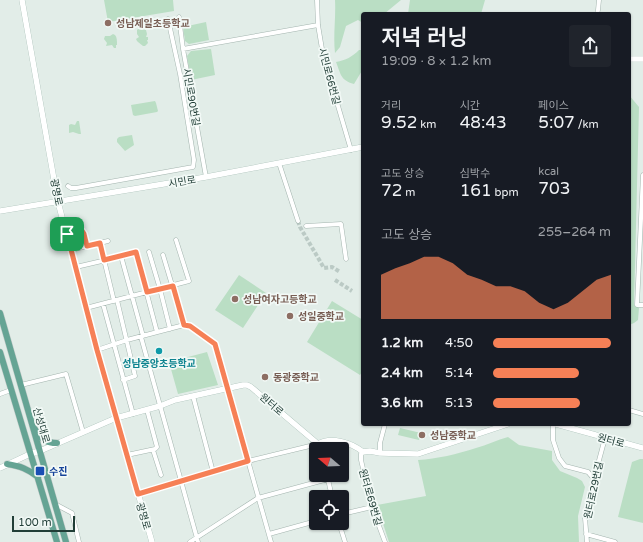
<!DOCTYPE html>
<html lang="ko">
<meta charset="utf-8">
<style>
body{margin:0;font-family:"Varela Round","Noto Sans KR",sans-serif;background:#20242c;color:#f1f3f6;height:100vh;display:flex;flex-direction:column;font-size:15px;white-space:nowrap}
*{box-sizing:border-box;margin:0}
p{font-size:13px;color:#9ea1a6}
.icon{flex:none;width:22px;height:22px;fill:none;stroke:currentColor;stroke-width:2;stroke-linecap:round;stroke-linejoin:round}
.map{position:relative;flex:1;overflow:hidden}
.details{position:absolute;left:361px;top:12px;width:270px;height:414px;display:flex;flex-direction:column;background:#171b24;border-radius:4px;box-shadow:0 1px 3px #0004}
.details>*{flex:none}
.needle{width:26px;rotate:289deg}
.controls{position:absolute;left:309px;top:442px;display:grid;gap:8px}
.controls a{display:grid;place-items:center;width:40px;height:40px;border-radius:4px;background:#171b24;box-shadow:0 1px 3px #0004;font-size:20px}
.scale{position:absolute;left:12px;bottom:10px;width:63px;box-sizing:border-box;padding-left:4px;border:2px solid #213e37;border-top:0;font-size:11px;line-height:14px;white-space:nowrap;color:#213e37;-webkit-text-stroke:3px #f2f9f6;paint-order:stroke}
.pin{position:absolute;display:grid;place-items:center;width:34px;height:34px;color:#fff;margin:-17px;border-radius:8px;box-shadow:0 2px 6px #0006}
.round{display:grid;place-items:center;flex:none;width:42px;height:42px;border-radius:4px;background:#20242c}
.head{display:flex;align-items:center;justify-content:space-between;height:68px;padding:0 20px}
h1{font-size:22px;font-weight:600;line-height:30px}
.metrics{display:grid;grid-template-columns:repeat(3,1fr);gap:6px;height:68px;padding:4px 20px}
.metrics div{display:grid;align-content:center}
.metrics b{font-size:17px;font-weight:600}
.metrics small{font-size:11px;font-weight:400}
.metrics p{font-size:11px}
.chart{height:112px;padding:8px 20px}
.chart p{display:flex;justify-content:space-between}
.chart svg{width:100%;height:72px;margin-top:4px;fill:#f68056;opacity:.7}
ul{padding:0 20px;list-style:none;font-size:13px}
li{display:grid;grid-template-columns:64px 48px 1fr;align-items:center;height:30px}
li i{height:10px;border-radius:5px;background:#f68056}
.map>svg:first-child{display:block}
</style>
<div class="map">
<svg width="643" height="542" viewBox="0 0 643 542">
<rect width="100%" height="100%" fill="#e2ede8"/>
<path fill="#badec4" d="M104,0H173L174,11L108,22Z
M335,0H401L384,14H363V23L358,20L346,26L340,47L335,53C333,36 336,18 335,0Z
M410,0H485L481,14H408Z
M206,22L209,40L189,44L185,41L183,27Z
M138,29L141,30L144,29L146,30L147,34L146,37H148V40H147L148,43L145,46H143L138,42L137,41L136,39L139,37L137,34V30Z
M113,34L115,35C117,37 117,41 117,45H116V48H114L112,45L106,46L107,43L104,39L105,36H110Z
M211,49L215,75L191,80L187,56L191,51Z
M359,50H363V69L354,84C340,80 341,74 336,62C346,60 352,57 359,50Z
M629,95L639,107L634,305L639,308L638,320L634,323L629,325V326Z
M155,101L156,103L158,111L157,112L135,116L133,115L131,105Z
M77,121H79L81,134H79L73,132L69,133V125L71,124L75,125Z
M132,135L134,145L125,151L117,142V139L119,137Z
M239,275L266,293L243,328L215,310Z
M332,301L363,320V370L360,375L307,342Z
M207,352L218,385L178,394L169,362Z
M400,428L421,433L419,440L398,435Z
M508,437L519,445L552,451V460L560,471L577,478L582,481L585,487L578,516L579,542H389L377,505L426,496L418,460C437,459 457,454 476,448C487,445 497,440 508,437Z
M640,459H643V523L618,517L632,462Z"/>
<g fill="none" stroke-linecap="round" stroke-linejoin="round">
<path stroke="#bbcac5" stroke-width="4" stroke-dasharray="4 2" stroke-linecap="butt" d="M298,221L300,227L324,268L332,267L340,272
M335,280L352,291"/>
<g stroke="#a4b5af" stroke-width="5">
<path id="minor" d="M317,0L318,25L323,55L351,150
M597,14L598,10L599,0
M179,17L183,49L206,177
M183,49L318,25
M279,163L298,221
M643,175L637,305H643
M68,186L71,188H76L193,167L194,160L180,74L168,19
M306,226L341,224L346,259
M67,234L82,231L83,232L87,246
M100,243L114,301
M71,250L108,241
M149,252L160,289L170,329
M163,255L184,325
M121,256L143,336
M76,267L136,253L157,332
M117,300L135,376L123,380
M103,304L133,414
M86,308L189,281L176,240
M141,337L198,542
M97,350L127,340L184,325L190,326L215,344L271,542
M21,385L66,374L83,432
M0,394L11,390
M193,396L213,472
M629,410L643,414
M553,424V440L559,458L565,466L588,472L594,479
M153,450L161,475
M363,452L361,454V460L372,507L385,542
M380,453V443L385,424
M127,455L155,449L157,447L147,410
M327,475L332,497
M138,494L248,461L318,444L319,449
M55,504L72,513L79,542
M342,514L372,507
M339,523L345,542
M269,534L316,521
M586,534L615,542
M190,542L258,498L328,479
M587,542L585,518L594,479L605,438"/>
</g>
<g stroke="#a0b9b0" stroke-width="6">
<path id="secondary" d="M22,0L58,202L97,350L152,542
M629,59H643
M0,211L206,177L363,147
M556,424L643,448
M0,468L30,454L40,451L116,418L160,406L175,400L243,385H247L251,387L318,444C331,436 352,443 363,452L370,451L380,453L418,454L508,424"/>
</g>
<g stroke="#c1c9c7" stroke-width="7">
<path id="primary" d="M0,313L66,542
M0,352L57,542
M34,428C42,438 43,443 57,443
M7,464C20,466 28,469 38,477"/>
</g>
<use href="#minor" stroke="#fff" stroke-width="4"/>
<use href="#secondary" stroke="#fff" stroke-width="5.5"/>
<use href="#primary" stroke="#65a494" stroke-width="6"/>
</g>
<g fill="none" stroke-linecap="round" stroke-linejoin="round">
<g stroke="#fff" stroke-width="8">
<path id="route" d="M82,231L84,234L87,246L100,243L104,260L136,252L147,292L173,286L184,325L190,326L215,344L248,461L138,494L97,350L67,234Z"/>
</g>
<use href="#route" stroke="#f68056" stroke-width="5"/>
</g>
<g fill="#8d6e63" stroke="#f2f9f6" stroke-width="1.5">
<circle cx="108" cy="23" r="4"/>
<circle cx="235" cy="299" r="4"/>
<circle cx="290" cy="316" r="4"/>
<circle cx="265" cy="377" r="4"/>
<circle cx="422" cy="435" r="4"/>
</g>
<circle fill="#0f9aa8" stroke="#f2f9f6" stroke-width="1.5" cx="159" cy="351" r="4"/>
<rect fill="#1a4fb4" stroke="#f2f9f6" stroke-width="1.5" x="35" y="466" width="10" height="10" rx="2"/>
<g text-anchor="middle" stroke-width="3.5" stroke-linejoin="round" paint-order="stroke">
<g font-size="10" font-weight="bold" fill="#785e54" stroke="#f2f9f6" text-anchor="start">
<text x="116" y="27">성남제일초등학교</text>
<text x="243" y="303">성남여자고등학교</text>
<text x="298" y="320">성일중학교</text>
<text x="273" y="381">동광중학교</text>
<text x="430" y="439">성남중학교</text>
</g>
<g font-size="10" fill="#213e37" stroke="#f2f9f6">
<text transform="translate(330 76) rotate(75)" y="4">시민로66번길</text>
<text transform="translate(192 97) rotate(80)" y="4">시민로90번길</text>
<text transform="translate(182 181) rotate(-10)" y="4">시민로</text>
<text transform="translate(57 192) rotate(79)" y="4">광명로</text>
<text transform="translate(272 404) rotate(41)" y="4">원터로</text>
<text transform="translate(42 425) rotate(74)" y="4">산성대로</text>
<text transform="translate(611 440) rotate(15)" y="4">원터로</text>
<text transform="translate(593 490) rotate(-78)" y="4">원터로29번길</text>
<text transform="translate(371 497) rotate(74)" y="4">원터로69번길</text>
<text transform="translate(144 516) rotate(74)" y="4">광명로</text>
</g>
<g font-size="10" font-weight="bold" fill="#0d838f" stroke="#f2f9f6">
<text x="159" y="367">성남중앙초등학교</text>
</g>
<g font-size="10" font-weight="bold" fill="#164399" stroke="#f2f9f6" text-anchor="start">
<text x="49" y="475">수진</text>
</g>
</g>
</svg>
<div class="controls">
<a><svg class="needle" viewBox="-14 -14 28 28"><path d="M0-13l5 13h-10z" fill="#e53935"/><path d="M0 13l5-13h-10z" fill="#9ea1a6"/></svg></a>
<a><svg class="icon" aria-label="locate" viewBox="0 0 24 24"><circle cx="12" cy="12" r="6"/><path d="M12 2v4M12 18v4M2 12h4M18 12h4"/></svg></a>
</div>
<div class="scale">100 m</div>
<div class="pin" style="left:67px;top:234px;background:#1e9e55"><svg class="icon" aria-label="arrive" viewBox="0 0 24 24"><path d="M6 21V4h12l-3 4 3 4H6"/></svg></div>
<section class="details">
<div class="head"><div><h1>저녁 러닝</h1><p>19:09 · 8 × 1.2 km</p></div><a class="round"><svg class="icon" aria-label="share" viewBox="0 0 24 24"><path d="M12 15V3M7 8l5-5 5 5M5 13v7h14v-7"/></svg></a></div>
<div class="metrics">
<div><p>거리</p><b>9.52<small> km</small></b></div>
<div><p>시간</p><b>48:43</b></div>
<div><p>페이스</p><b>5:07<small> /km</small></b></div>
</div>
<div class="metrics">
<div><p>고도 상승</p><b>72<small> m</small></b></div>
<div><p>심박수</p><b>161<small> bpm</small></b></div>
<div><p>kcal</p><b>703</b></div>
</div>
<div class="chart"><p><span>고도 상승</span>255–264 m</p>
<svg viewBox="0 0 160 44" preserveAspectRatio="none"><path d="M0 44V17L10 13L20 10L30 6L40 6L50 10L60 17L70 20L80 24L90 24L100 27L110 34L120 38L130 34L140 27L150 20L160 17V44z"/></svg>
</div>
<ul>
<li><b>1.2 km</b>4:50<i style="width:100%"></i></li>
<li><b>2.4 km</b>5:14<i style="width:73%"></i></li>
<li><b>3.6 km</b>5:13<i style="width:74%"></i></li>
</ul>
</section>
</div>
